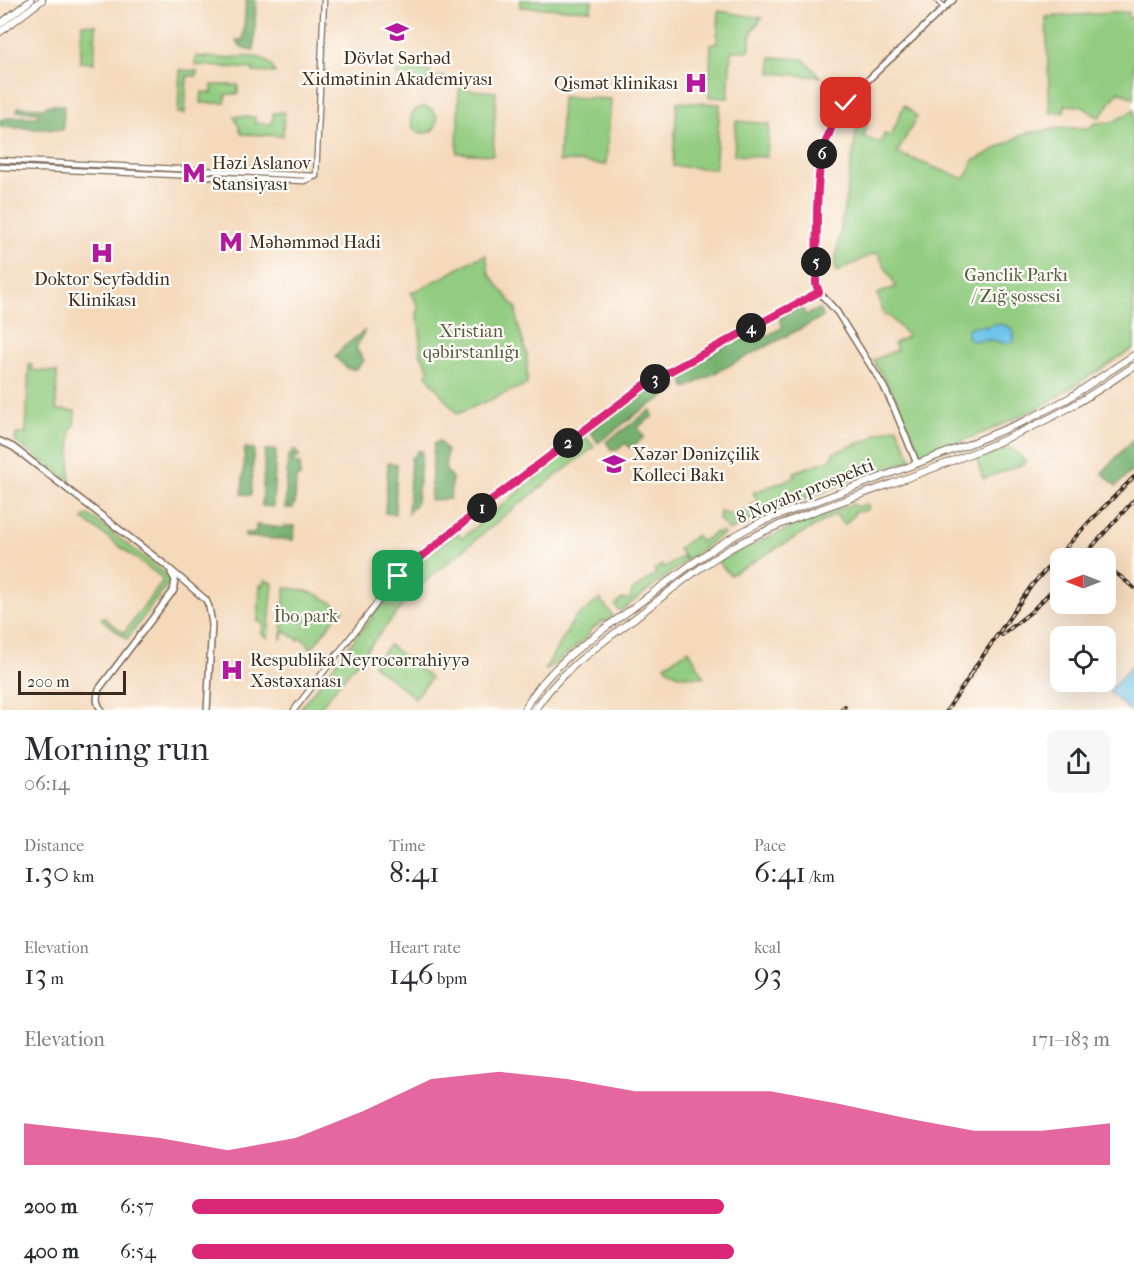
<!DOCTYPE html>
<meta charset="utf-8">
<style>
body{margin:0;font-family:"IM FELL French Canon",serif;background:#f7f7f7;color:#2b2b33;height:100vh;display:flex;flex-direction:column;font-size:22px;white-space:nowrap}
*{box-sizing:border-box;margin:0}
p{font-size:20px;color:#7c7c81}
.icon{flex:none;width:33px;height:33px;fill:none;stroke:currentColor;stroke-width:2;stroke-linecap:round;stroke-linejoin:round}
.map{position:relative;height:710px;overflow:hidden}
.side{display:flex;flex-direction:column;background:#fff;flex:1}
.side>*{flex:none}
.needle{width:39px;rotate:270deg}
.buttons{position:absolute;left:1050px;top:548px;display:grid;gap:12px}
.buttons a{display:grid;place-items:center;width:66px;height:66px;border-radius:12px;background:#fff;box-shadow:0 6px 24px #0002;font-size:30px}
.scale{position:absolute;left:18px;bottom:15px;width:108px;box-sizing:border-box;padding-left:6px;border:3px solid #3b2a1e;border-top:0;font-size:16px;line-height:21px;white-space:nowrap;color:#3b2a1e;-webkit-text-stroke:4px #fdfcf7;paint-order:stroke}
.pin{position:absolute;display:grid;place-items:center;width:51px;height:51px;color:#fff;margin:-26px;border-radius:12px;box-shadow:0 3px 9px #0006}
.km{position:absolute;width:30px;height:30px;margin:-15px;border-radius:50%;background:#222;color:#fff;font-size:16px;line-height:30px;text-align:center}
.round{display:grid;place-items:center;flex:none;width:63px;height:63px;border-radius:12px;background:#f7f7f7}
.head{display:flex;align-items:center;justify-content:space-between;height:102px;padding:0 24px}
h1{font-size:33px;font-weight:600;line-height:45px}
.figures{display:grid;grid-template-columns:repeat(3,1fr);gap:9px;height:102px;padding:6px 24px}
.figures div{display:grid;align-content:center}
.figures b{font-size:30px;font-weight:600}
.figures small{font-size:16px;font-weight:400}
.figures p{font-size:16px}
.chart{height:168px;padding:12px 24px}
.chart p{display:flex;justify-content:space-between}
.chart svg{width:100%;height:108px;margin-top:6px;fill:#db2777;opacity:.7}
ul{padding:0 24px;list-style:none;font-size:20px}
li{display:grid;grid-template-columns:96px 72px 1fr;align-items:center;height:45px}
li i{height:15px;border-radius:8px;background:#db2777}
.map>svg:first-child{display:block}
</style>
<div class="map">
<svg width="1134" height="710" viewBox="0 0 1134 710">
<rect width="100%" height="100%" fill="#fdfcf7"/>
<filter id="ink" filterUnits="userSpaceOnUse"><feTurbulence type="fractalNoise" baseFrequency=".0167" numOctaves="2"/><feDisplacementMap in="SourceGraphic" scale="12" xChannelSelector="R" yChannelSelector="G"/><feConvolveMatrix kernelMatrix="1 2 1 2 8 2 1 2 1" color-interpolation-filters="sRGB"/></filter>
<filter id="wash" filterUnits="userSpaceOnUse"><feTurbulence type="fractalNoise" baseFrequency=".008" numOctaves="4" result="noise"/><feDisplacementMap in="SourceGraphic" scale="24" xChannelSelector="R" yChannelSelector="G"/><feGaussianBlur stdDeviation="1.35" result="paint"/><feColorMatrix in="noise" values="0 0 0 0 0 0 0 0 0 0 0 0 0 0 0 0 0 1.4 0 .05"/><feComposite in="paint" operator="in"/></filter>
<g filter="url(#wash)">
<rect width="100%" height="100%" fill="#f4d9bb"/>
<path fill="#92cc80" stroke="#667b4f" stroke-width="1.5" d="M520,0H592L591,10L520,7Z
M719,11L762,18L752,31L749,51H731L728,98L709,97L711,44L717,43Z
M1129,12V18H1134V99L1119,91L1099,118L1081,106L1065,105L1064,112L1050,113L1046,17Z
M82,24L96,25L94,63L80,62Z
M196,56C205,57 215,58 225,58C244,57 267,51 275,73L253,72V69L195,65Z
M771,57L803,59L821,77L771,73Z
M397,69L430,71L431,76L445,77V83L412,82V77L396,76Z
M180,70L197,71V76H187L185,114L178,113Z
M212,85H238V94H226L225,103H201L202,92L212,93Z
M459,89L496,92L493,155L457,153Z
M562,97L611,99L606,165C590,164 575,159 559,162Z
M677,102L720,104L715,169L673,166Z
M904,105L917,117L897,153L965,179L973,161L1026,133L1064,128H1089L1095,123L1113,122L1134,110V348L1042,406L990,430L924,456H921L898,402L873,360L897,350L894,343L908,336L888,315L885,316L877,294L896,287L877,252L836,272L835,264L858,123L863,119L867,124L864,137L881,143L884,134L891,136Z
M411 120a13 13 0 1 1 26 0a13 13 0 1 1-26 0Z
M284,112L283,136L242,134L234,116L255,117V123L272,124L273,113Z
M736,121L769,124L767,157L734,155Z
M486,255L489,274L516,308L517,321L527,355V384L457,414L426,375L429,369L420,353V331L417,319L418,305L411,293L447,275L475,259Z
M29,364H32V370L57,372L56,408L58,410L75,411L74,426L71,429L70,481L15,441L16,434H26Z
M897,427L912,460L861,477L764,515L753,493L795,477L794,472L832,459L833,453L873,438L875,434Z
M584,435L594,447L509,512L416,589L318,710H299L404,576L457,532L462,538L538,476L535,470Z
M1005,449H1012L1025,461L1024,464L983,479L977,460Z
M754,503L761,516L729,531L719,519L720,511L736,517Z
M853,504L856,507L866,504L869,507L865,511L854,512V515L845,524L841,522L836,514L730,575L718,562C761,538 808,521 853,504Z
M87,515L90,516L170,577V581L127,639L101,619L103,617L124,633L162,582V578L83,519Z
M722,531L724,534L714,540L687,560L678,549L696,535L701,542L716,532L718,534Z
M682,556L686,561L622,610H619L615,606L622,599L630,600L632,591L656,574L654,570L662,565L664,568Z
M264,580L273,583L268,638L262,634L263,623L258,622L260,585H264Z
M285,588C313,590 320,595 344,610L342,612L340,611L311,649L309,647L308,643L300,638L298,640L285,631L281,640Z
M600,599L613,616L605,622L603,621L590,631L588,636L547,670L545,669L574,619Z
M389,645L431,678L415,698L373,665Z
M689,650L704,677C690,676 674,678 665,665Z"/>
<path fill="#75b06e" stroke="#586d46" stroke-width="1.5" d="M246,0H256L254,51C245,50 241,48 236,40H243Z
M49,105H64L63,130L0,127V120L13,117H38V112L17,111L18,107L42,108Z
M801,306L806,315L819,309L823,317L686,388L678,371L753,332L758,341L783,327L779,318Z
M365,330L356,348L364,361L356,369H348L335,357L341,349Z
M672,375L678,389L643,409L598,443L590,431L646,388Z
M651,410L653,416L638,427L644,437L630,448L626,443L617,450L611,449L606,442Z
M1133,439L1134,469L1116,486L1102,473Z
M439,441L447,451L445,469L452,478L450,499L430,500L434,444Z
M245,448L254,449L251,495L242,494Z
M265,450H276L273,507L262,506Z
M292,450H295L299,455V458H294V463L300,464V477H296L295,504H293V508H285L288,455H292Z
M417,451H422L417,502L408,513L411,458L415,456Z
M388,463L397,464L395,514L385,513Z
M256,525L284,528V526H295L293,540L245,537V533H256Z"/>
<path fill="#6dc4ea" stroke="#547784" stroke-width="1.5" d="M996,324C1008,324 1016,329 1014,341L1008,344L991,340L973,341L969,339L967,336L968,329L972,326L984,327Z
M1134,663V710H1129L1109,692Z"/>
</g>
<g filter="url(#ink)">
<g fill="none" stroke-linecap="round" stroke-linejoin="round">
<g stroke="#7c6755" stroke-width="7">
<path id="tertiary" d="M937,0L944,8
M0,160L316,176
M0,167L304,181L316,176
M316,176L324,0
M294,710L398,576L420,557L490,501L646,384L819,292"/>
</g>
<g stroke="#7c6755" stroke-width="8">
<path id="secondary" d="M0,441L13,447L164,564L206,600L209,607L212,624L207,710
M917,464L894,408L884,387L837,312L819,292L816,284L819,170C826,116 861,86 899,51C917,34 935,16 953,0
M171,573L175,580L173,592
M102,710C96,704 96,697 99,689L174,590"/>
</g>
<g stroke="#7c6755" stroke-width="8">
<path id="primary" d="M0,24L31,0
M0,32L42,0"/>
</g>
<g stroke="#7c6755" stroke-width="8">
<path id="trunk" d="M524,710C548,664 598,634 638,604C678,574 716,543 761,522L969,444L1025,421L1069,398L1134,355
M535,710C557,674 594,649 627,624C666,595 703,562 746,540C790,518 839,503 885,486C946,464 1008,441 1065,410C1089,397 1112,381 1134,366"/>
</g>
<use href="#tertiary" stroke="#fff" stroke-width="4.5"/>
<use href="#secondary" stroke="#fff" stroke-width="5"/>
<use href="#primary" stroke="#fff" stroke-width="6"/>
<use href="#trunk" stroke="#fff" stroke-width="6"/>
<g stroke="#3b2a1e" stroke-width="4">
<path id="rail" d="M1082,558L1134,500
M1106,566L1121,577L1134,588
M1002,635L1032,611L1060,582
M969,676L1032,585L1088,523L1134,477
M841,710L845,706
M947,710L974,670"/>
</g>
<use href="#rail" stroke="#fdfcf7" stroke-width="1.5" stroke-dasharray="4.5" stroke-linecap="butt"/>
</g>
</g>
<g fill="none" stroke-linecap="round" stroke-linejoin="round" filter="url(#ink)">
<g stroke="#fff" stroke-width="12">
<path id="route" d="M398,576L490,501L646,384L819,292L816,284V274C816,254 817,233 817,213C818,171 820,138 846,103"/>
</g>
<use href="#route" stroke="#db2777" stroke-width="8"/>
</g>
<defs>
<g id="university-bare" transform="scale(1.8)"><path d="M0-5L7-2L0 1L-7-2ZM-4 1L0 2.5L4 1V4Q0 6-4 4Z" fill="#b5179e" stroke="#fdfcf7" stroke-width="2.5" paint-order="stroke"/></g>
<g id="hospital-bare" transform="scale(1.8)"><path d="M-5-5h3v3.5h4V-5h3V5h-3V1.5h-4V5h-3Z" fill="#b5179e" stroke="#fdfcf7" stroke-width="2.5" paint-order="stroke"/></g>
<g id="metro-bare" transform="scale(1.8)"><path d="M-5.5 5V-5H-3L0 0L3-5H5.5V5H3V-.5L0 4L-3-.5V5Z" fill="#b5179e" stroke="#fdfcf7" stroke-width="2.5" paint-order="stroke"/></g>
</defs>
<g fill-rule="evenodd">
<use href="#university-bare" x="397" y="32"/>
<use href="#hospital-bare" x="696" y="83"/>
<use href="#metro-bare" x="194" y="173"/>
<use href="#metro-bare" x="231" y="242"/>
<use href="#hospital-bare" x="102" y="253"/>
<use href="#university-bare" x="614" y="464"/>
<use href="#hospital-bare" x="232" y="670"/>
</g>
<g text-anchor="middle" stroke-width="4.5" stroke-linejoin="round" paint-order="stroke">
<g font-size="18" fill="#3b2a1e" stroke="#fdfcf7" text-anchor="start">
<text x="397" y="64" text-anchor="middle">Dövlət Sərhəd<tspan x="397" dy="21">Xidmətinin Akademiyası</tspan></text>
<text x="678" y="89" text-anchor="end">Qismət klinikası</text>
<text x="212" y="169">Həzi Aslanov<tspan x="212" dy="21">Stansiyası</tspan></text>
<text x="249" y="248">Məhəmməd Hadi</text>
<text x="102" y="285" text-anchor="middle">Doktor Seyfәddin<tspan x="102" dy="21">Klinikası</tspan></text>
<text x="632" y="460">Xəzər Dənizçilik<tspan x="632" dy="21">Kolleci Bakı</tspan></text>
<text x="250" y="666">Respublika Neyrocərrahiyyə<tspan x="250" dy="21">Xəstəxanası</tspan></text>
</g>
<g font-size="18" fill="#555b3b" stroke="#fdfcf7">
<text x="1016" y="281">Gənclik Parkı<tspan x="1016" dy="21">/ Zığ şossesi</tspan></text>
<text x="471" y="337">Xristian<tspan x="471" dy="21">qəbirstanlığı</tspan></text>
<text x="306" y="622">İbo park</text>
</g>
<g font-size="18" fill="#3b2a1e" stroke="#fdfcf7">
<text transform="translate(805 491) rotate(-22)" y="6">8 Noyabr prospekti</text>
</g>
</g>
</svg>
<div class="buttons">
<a><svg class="needle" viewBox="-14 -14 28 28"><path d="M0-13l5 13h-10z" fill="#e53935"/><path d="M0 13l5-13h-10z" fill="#7c7c81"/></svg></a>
<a><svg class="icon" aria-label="locate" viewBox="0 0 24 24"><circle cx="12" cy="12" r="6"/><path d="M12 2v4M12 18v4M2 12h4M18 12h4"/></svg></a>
</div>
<div class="scale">200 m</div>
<div class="pin" style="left:398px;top:576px;background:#1e9e55"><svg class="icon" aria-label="arrive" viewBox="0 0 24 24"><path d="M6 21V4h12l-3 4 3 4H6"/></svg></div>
<div class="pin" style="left:846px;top:103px;background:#d93025"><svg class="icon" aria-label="check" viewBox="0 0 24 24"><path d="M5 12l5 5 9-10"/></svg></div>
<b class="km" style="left:482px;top:508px">1</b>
<b class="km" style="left:568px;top:443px">2</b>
<b class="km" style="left:655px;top:379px">3</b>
<b class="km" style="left:751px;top:328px">4</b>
<b class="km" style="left:816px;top:262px">5</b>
<b class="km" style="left:822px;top:154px">6</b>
</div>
<section class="side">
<div class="head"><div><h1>Morning run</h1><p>06:14</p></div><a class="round"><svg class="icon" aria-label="share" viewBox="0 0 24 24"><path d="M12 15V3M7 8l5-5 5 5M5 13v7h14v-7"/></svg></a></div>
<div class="figures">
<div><p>Distance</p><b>1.30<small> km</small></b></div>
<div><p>Time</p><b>8:41</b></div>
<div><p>Pace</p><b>6:41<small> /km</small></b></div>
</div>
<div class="figures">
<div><p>Elevation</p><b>13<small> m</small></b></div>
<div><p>Heart rate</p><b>146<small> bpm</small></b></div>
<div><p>kcal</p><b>93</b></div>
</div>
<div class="chart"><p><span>Elevation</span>171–183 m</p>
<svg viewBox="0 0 160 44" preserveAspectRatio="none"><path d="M0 44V27L10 30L20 33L30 38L40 33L50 22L60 9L70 6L80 9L90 14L100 14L110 14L120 19L130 25L140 30L150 30L160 27V44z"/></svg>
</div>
<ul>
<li><b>200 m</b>6:57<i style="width:58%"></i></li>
<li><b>400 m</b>6:54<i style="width:59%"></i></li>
</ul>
</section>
